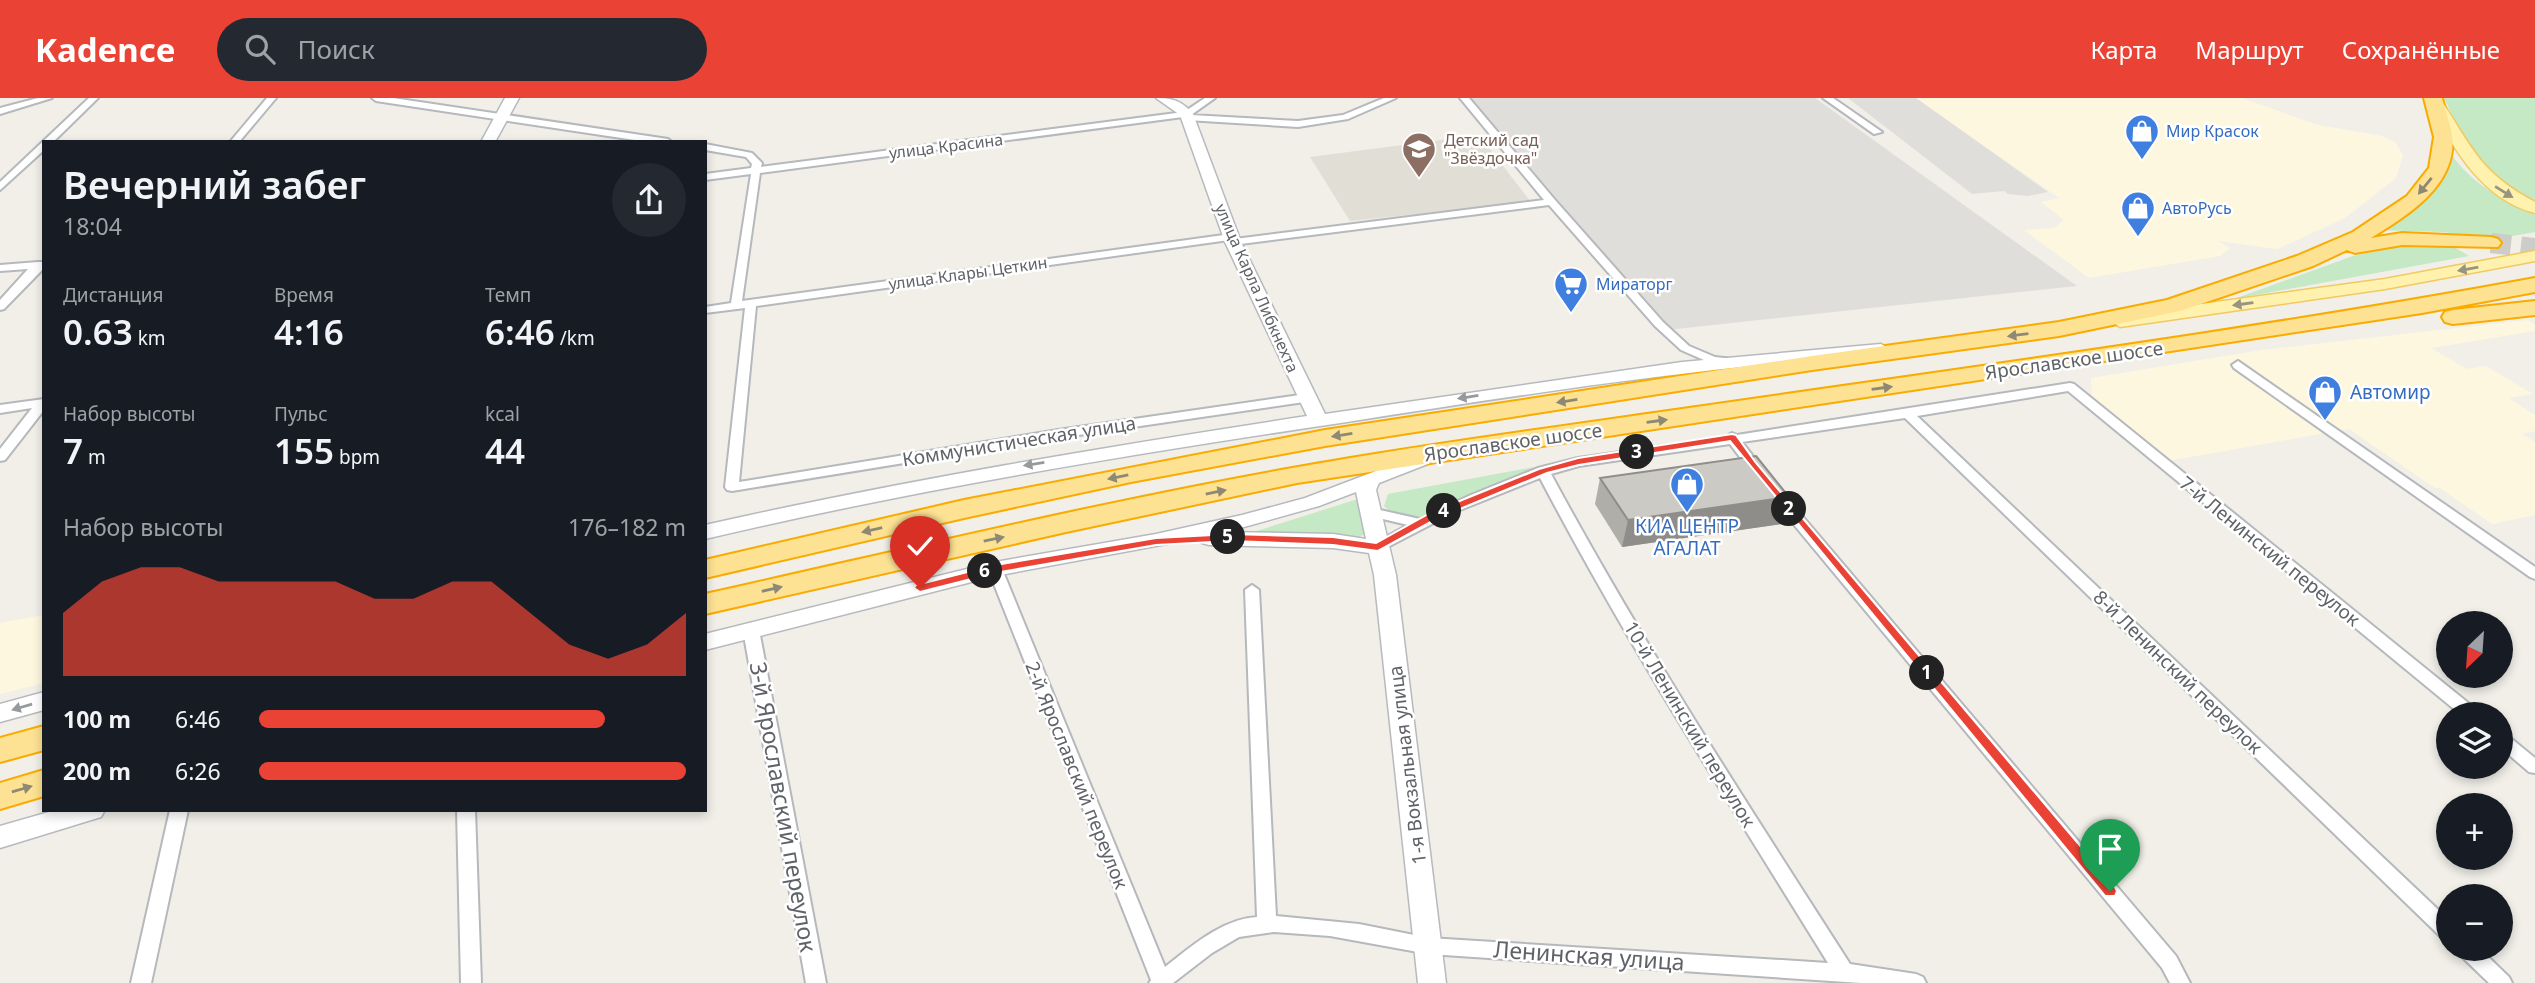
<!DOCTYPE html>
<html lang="ru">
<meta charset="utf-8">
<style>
body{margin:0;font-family:"Noto Sans",sans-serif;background:#242831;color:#f1f3f6;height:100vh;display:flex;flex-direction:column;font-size:26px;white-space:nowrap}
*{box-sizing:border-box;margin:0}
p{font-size:23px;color:#9ea1a6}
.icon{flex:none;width:38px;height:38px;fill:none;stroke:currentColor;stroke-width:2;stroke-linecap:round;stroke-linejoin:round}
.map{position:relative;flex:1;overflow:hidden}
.panel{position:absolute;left:42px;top:42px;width:665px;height:672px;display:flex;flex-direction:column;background:#171b24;border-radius:0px;box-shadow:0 4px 10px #0003}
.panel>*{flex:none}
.needle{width:46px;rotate:205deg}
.controls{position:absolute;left:2436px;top:513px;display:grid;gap:14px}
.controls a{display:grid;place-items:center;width:77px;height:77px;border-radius:50%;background:#171b24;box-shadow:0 4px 10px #0003;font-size:35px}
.pin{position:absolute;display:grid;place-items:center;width:60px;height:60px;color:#fff;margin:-72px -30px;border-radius:50% 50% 50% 0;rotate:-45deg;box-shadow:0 0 7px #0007}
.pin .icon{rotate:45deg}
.km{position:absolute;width:35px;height:35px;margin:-18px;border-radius:50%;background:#222;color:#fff;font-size:19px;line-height:35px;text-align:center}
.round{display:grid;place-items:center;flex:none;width:74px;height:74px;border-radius:37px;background:#242831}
.summary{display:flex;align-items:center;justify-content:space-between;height:119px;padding:0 21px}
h1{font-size:38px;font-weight:600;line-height:52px}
.stats{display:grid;grid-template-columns:repeat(3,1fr);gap:10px;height:119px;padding:7px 21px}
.stats div{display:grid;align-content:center}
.stats b{font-size:35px;font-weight:600}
.stats small{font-size:19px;font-weight:400}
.stats p{font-size:19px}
.chart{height:196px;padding:14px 21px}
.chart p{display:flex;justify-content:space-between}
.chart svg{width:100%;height:126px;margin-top:7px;fill:#ea4335;opacity:.7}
ul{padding:0 21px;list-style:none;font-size:23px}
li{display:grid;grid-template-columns:112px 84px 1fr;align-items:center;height:52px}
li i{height:18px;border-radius:9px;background:#ea4335}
header{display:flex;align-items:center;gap:42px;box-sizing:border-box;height:98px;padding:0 35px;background:#ea4335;color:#fff}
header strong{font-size:33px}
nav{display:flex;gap:38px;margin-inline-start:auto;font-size:24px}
.search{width:490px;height:63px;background:#242831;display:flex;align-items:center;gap:18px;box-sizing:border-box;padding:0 24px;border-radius:38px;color:#9ea1a6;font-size:26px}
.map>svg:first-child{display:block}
</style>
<header>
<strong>Kadence</strong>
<div class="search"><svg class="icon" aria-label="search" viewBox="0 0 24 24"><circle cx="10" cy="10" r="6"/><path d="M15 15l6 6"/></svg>Поиск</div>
<nav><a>Карта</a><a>Маршрут</a><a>Сохранённые</a></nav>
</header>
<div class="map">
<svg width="2535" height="885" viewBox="0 0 2535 885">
<rect width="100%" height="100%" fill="#f1efe8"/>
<path fill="#fef7e0" d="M1916,0H2242L2318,27L2382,38L2395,44L2403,57L2396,80L2345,120L2277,151L2218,143L2230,150L2220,158L2089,180L2024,132L2054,130L2064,122L2041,104L2059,100Z
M2528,222L2535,227V233L2431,250L2467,271L2486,268L2533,296L2509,300L2535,317V333L2522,336L2535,344V417L2492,426L2440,390H2435L2349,331L2162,364L2092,303L2091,280L2262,252Z
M44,517V585L0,596V525Z"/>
<path fill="#e0deda" d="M1471,0H1815L2077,188L1667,232Z
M1848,0H1916L2048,94L2028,98L2008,96L2004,93L1972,96Z"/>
<path fill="#e1ded6" d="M1479,37L1531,104L1350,123L1310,59Z"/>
<path fill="#c5e8c5" d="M2444,0H2535V103C2482,75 2469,52 2444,0Z
M2451,56C2471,85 2503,103 2535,116V134L2496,141L2443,134L2380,132Z
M2410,146H2449L2469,158L2234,201L2353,158Z
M1540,368L1417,420L1392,416L1384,408L1388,396Z
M1361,400L1369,433L1356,441L1244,437Z"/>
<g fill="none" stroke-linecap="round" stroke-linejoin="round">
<path stroke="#ccccc8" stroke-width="20" stroke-dasharray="20 10" stroke-linecap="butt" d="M2491,145L2535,150"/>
<g stroke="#b5b8bc" stroke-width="4">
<path id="street" d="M38,0H52L0,16V10Z
M89,0H98L53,44H44V52L0,92V84Z
M267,0H276L239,44H230Z
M372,0H393L668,41L672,44H648L376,3Z
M1205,0H1215L1191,17L1298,23L1343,17L1384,0H1396L1348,21L1298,29L1187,22L1183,19L760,75L742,203L1231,136L1235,137V141L1544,102L1460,0H1469L1555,102L1663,224L1689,248L1715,259L1733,261L1735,264L1729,268L1713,266L1681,252L1655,228L1549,107L1233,147L1229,146V142L756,208L739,384L1058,332L1307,296L1313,300L1311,303L1058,340L732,393L727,392L725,389L745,210L705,215V209L731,205L751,76L705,82V76L751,70L752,66L746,59L705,52V46L752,55L762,65L761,69L1184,14Z
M1823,0H1833L1882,34L1874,36Z
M38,164H44V170L4,211L0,212V202L28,171L0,173V167Z
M2238,263L2535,469V481L2530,479L2234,270L2232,267Z
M2070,285L2074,286L2477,612L2479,616H2460L2068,293L1917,318L2448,821V841L2441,839L1905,320L1742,344L1766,375L1759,379L1754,378L1730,346L1579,368L1551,376C1642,545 1747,705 1850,866L1916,876L1923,879L1926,885H1861L1429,856L1330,838L1274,834L1239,839L1212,855L1173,885H1149L1151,882L988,471L990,468H1000L1002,471L1165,869C1192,848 1222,821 1257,819L1245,492L1252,487L1259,492L1276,818L1359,826L1429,840L1828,865C1729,705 1627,546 1540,380L1455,414L1378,454L1373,452L1371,449L1373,446L1408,427L1366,417L1364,414L1371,410L1420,421L1471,397L1538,370L1578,360L1726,339L1732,335L1737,337Z
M44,301V312L5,362L0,363V351L32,310L0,315V307Z
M1776,392L1781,393L2176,858L2190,885H2170L2162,870L1771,399L1769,396Z
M751,527L756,528L759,532L826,885H806L743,532L746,528Z
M2501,635L2507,637L2535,660V675L2529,674L2501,650Z
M170,712H188L151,885H131Z
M457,712H475L481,885H461Z
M2457,850H2479L2509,879L2512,885H2489L2459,856Z"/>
</g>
<g stroke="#b6babf" stroke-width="3">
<path id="secondary" d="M505,0H519L495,44H481Z
M1156,0C1173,0 1182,3 1193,16L1241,144L1325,316L1682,264L1881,246L1890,251L1881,256C1701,269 1525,296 1347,324C1132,356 917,391 705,441V427C904,382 1105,349 1307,318L1225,144L1180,17Z
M1431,352L1441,358L1438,362L1379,385L1376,392L1396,477L1446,885H1418L1374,477L1369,455L1333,450L1209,447L1202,445L1199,440L995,478L705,552V536L995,464L1156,436L1242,417L1305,400ZM1356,394L1366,441L1333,436L1226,434L1319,408Z
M44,594V612L0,624V606Z
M56,712H105L101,719L0,750V728Z"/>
</g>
<g stroke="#f2c960" stroke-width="3">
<path id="primary" d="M2438,4L2443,5C2473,52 2482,76 2535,104V115C2483,102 2454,52 2431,8Z
M2535,153V163L2385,191L2120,229L2111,223L2120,217L2385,181Z"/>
</g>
<g stroke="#f9ab00" stroke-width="4">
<path id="highway" d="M2424,0H2442C2445,12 2450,25 2452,37C2458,87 2407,118 2371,140L2402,135L2491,139L2498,141L2501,145L2498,149L2402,147L2355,155L2347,152L2313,168L2180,213L2059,238L1812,272L1325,348L1131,384L964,420L705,480V462L964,402L1325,332L1812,258L2059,224L2167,202L2297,158L2353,134L2407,98L2429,70L2434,39Z
M2535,180V194L2422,215L1297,385L1066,434L705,516V496C903,452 1100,404 1298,369C1421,347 1545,331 1668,313C1957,271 2247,233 2535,180Z
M2535,203V217L2453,226L2445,224L2442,219L2445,214L2453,212Z
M44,628V652L0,664V640Z
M44,672V698L0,711V685Z"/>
</g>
<use href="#street" fill="#fff" fill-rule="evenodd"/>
<use href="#secondary" fill="#fff" fill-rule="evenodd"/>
<use href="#primary" fill="#fff2af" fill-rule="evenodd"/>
<use href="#highway" fill="#fde293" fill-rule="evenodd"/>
</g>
<path fill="#afaea9" d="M1600,380L1789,399L1781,426L1622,449L1595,406Z"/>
<path fill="#8f8d8a" d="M1789,399L1781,426L1622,449L1628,422Z"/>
<path fill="#cccac5" stroke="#8f8d8a" stroke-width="2" d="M1756,358L1789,399L1628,422L1600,380Z"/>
<defs><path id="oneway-solid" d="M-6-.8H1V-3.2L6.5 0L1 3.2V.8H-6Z" transform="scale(1.75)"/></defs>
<g fill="#8e8975">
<use href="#oneway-solid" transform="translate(2425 88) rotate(129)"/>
<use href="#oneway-solid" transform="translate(2018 237) rotate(173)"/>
<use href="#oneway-solid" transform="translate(1882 290) rotate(-8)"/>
<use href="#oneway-solid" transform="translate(1567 303) rotate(171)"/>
<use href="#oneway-solid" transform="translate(1657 323) rotate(-8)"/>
<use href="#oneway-solid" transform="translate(1342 337) rotate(171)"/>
<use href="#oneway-solid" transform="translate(1118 379) rotate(168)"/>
<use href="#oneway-solid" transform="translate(1216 394) rotate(-12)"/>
<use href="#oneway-solid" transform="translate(872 432) rotate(167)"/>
<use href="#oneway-solid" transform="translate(994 441) rotate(-12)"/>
<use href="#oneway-solid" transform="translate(772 491) rotate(-13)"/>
<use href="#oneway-solid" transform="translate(22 691) rotate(-16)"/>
</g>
<g fill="#979581">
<use href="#oneway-solid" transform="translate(2504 94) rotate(32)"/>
<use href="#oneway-solid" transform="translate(2468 171) rotate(170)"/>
<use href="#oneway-solid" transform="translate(2243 206) rotate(172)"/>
</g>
<g fill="#979a9d">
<use href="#oneway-solid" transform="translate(1468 299) rotate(171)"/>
<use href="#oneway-solid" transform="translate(1034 366) rotate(171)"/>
<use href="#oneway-solid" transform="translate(22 609) rotate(164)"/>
</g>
<path fill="#ea4335" stroke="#fff" stroke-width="2" d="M1732,336L1736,337L1756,365L2115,789L2117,793L2115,798H2105L1730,343L1579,367L1547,375L1438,420L1378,453L1333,447L1232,443L1156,447L995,475L920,494L914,490L916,487L995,467L1156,440L1232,436L1333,439L1376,445L1430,415L1539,371L1578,360Z"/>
<defs>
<g id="shop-pin" transform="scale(1.75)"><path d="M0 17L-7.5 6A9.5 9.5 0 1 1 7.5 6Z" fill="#3f7fe0" stroke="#fff"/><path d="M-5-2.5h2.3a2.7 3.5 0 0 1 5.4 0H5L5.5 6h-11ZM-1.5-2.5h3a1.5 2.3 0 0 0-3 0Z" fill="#fff"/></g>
<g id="school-pin" transform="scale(1.75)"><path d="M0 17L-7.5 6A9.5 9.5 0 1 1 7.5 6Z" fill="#8d6e63" stroke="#fff"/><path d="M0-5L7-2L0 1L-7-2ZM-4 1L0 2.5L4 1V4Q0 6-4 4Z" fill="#fff"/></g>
<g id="supermarket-pin" transform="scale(1.75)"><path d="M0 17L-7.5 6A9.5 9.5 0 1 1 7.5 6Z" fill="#3f7fe0" stroke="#fff"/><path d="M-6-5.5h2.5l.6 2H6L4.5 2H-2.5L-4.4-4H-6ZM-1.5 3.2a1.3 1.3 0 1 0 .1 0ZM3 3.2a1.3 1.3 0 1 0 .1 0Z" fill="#fff"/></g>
</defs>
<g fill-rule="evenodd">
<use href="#shop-pin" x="2142" y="33"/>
<use href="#school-pin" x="1419" y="51"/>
<use href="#shop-pin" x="2138" y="110"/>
<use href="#supermarket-pin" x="1571" y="186"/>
<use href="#shop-pin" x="2325" y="294"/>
<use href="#shop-pin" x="1687" y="386"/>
</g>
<g text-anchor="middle" stroke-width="5" stroke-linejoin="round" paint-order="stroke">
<g font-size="16" fill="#366cbe" stroke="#fff" text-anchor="start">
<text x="2166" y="39">Мир Красок</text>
<text x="2162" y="116">АвтоРусь</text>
<text x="1596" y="192">Мираторг</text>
</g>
<g font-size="16" fill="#785e54" stroke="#fff" text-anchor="start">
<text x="1444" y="48">Детский сад<tspan x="1444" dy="18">"Звёздочка"</tspan></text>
</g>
<g font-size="16" fill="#5f6368" stroke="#fff">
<text transform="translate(946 48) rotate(-7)" y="6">улица Красина</text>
<text transform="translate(968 175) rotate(-8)" y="6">улица Клары Цеткин</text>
<text transform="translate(1257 190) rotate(66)" y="6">улица Карла Либкнехта</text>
</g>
<g font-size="19" fill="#5f6368" stroke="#fff">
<text transform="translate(2074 262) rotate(-8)" y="7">Ярославское шоссе</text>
<text transform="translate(1019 343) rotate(-9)" y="7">Коммунистическая улица</text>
<text transform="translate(1513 344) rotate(-8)" y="7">Ярославское шоссе</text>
<text transform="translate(2270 453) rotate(39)" y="7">7-й Ленинский переулок</text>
<text transform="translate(2178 574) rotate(44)" y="7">8-й Ленинский переулок</text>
<text transform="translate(1690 626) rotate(59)" y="7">10-й Ленинский переулок</text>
<text transform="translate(1407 667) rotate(-97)" y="7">1-я Вокзальная улица</text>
<text transform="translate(1077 677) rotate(68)" y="7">2-й Ярославский переулок</text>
</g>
<g font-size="19" fill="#366cbe" stroke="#fff" text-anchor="start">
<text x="2350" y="301">Автомир</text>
<text x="1687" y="435" text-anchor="middle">КИА ЦЕНТР<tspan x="1687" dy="22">АГАЛАТ</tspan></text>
</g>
<g font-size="23" fill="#5f6368" stroke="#fff">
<text transform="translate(783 709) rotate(80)" y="8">3-й Ярославский переулок</text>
<text transform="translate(1589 858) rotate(4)" y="8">Ленинская улица</text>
</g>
</g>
</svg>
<div class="controls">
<a><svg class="needle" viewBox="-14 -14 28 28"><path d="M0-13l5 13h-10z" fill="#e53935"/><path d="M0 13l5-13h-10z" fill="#9ea1a6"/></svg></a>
<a><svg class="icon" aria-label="layers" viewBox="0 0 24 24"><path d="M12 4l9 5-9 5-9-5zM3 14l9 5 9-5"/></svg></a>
<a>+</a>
<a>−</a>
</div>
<div class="pin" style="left:2110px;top:793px;background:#1e9e55"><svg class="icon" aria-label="arrive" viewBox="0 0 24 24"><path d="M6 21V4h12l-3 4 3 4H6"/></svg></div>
<div class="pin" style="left:920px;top:490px;background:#d93025"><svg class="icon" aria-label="check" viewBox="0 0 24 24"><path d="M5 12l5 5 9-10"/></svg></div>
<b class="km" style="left:1927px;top:575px">1</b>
<b class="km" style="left:1789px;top:411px">2</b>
<b class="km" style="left:1637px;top:354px">3</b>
<b class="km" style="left:1444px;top:413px">4</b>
<b class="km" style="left:1228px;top:439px">5</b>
<b class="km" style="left:985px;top:473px">6</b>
<section class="panel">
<div class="summary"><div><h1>Вечерний забег</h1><p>18:04</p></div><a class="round"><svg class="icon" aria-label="share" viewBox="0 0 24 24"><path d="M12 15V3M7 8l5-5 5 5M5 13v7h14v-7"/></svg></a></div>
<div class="stats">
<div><p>Дистанция</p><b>0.63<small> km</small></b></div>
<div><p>Время</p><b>4:16</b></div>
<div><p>Темп</p><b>6:46<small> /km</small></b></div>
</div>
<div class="stats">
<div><p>Набор высоты</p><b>7<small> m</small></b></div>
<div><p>Пульс</p><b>155<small> bpm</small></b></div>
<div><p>kcal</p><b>44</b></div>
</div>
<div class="chart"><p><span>Набор высоты</span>176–182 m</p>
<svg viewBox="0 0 160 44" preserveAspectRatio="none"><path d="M0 44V22L10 11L20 6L30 6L40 11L50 11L60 11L70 11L80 17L90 17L100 11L110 11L120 22L130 33L140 38L150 33L160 22V44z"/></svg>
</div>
<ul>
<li><b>100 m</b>6:46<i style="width:81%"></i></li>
<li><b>200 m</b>6:26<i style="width:100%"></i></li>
</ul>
</section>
</div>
